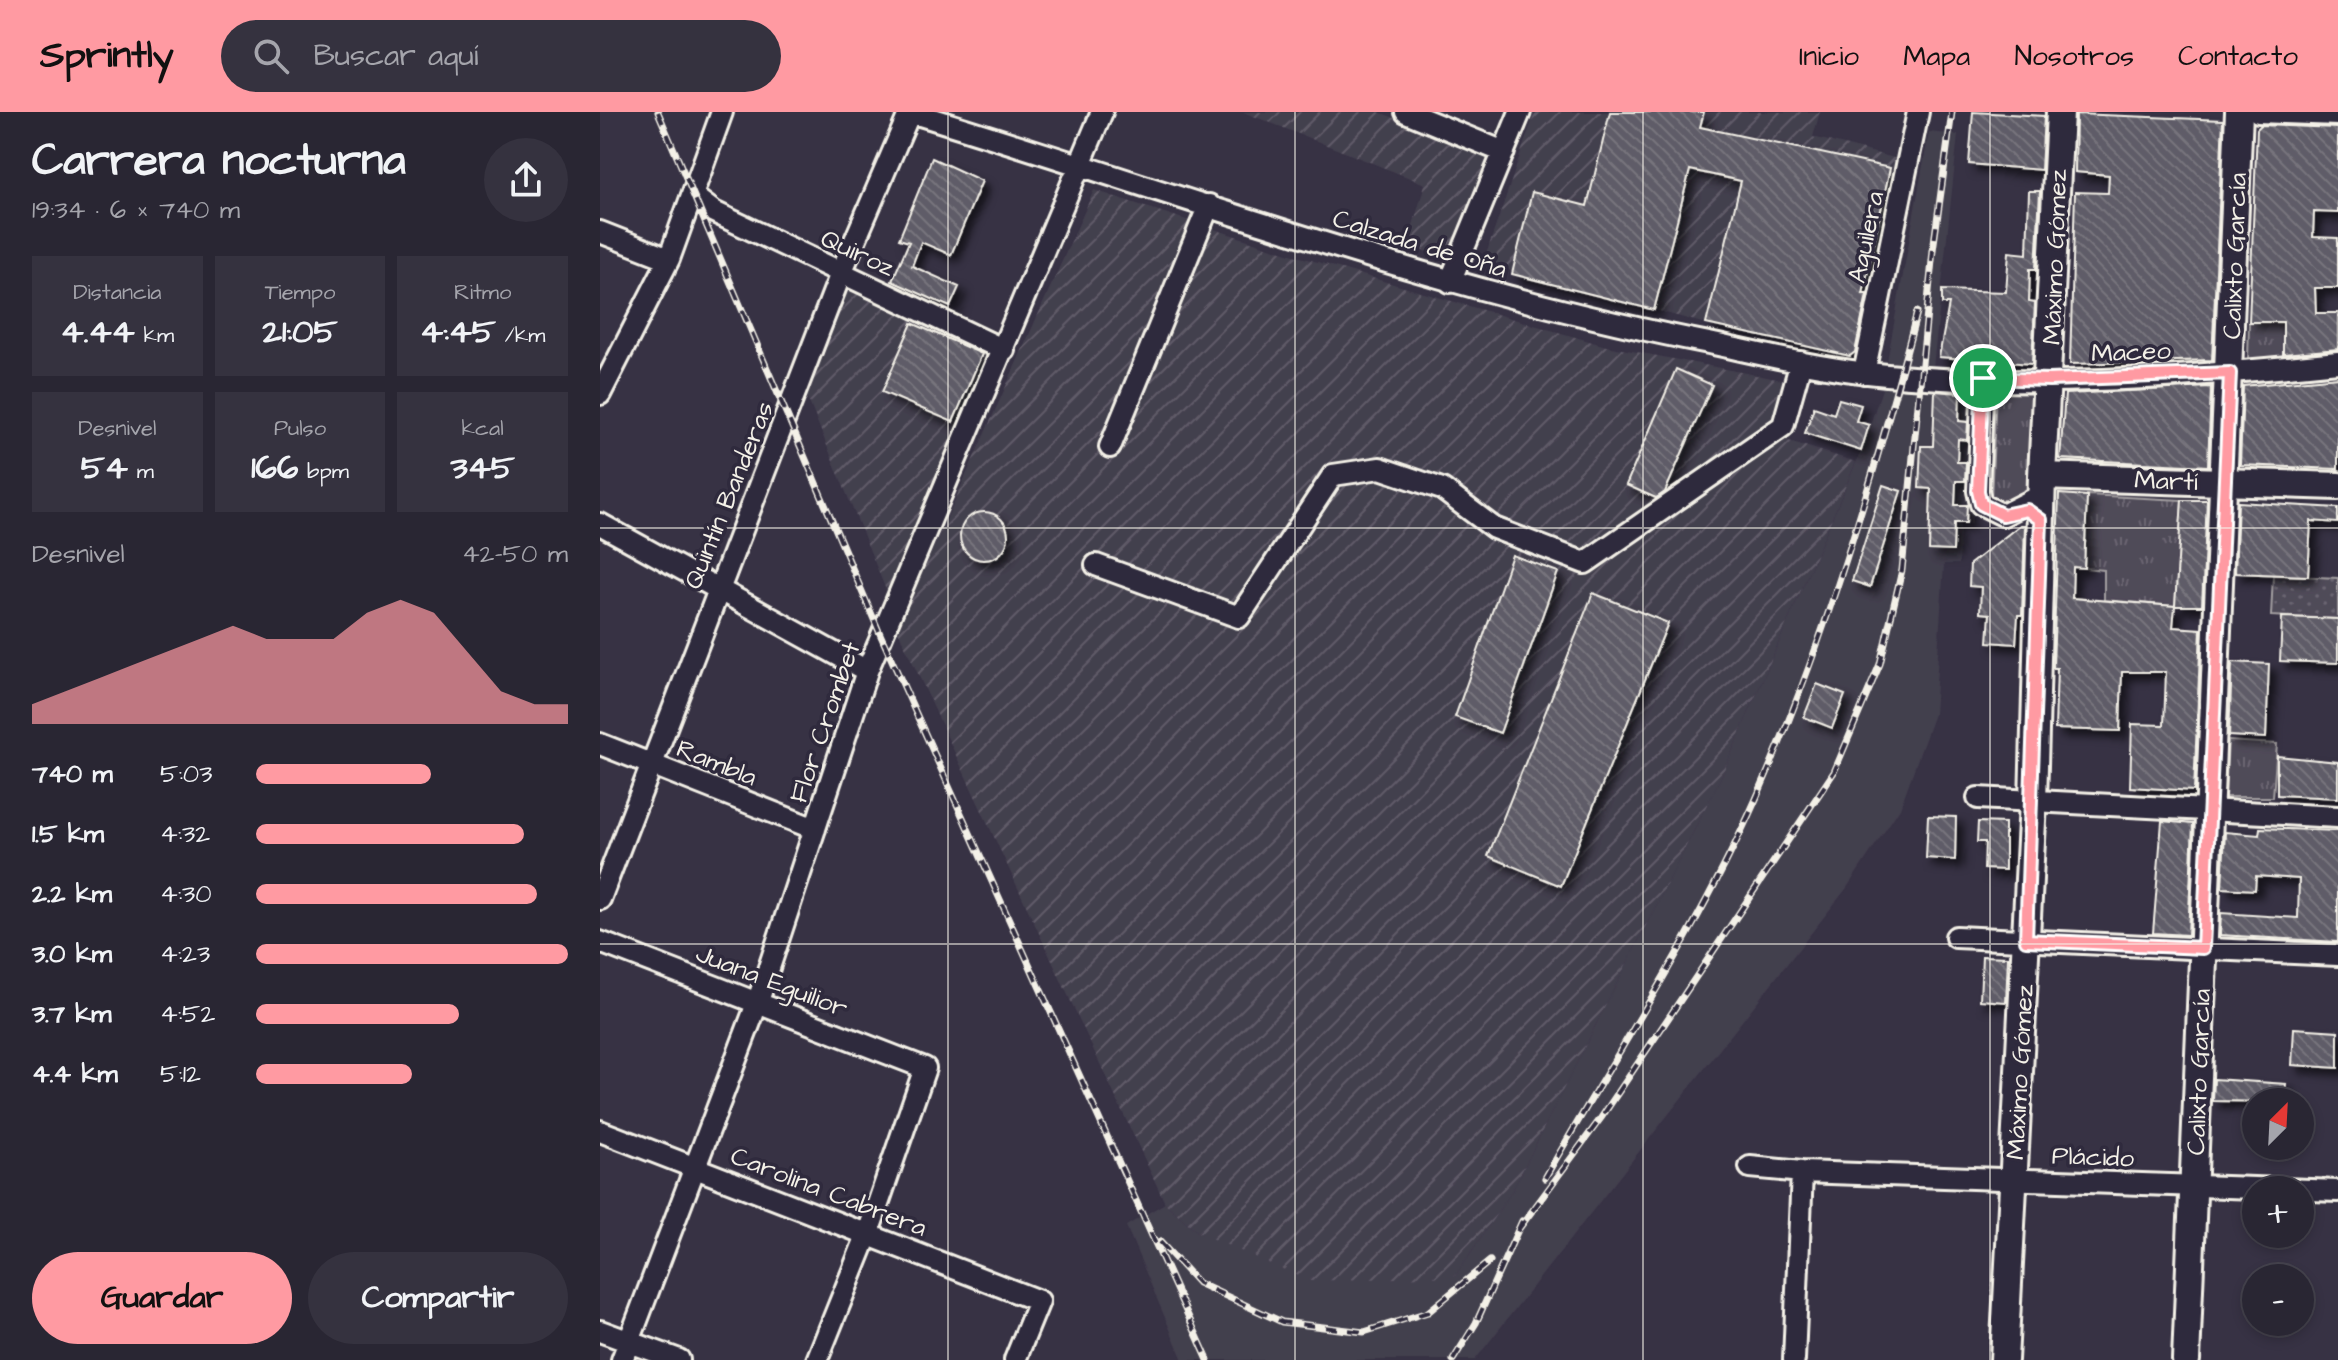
<!DOCTYPE html>
<html lang="es">
<meta charset="utf-8">
<style>
body{margin:0;font-family:"Architects Daughter",sans-serif;background:#35323f;color:#f1f3f6;height:100vh;display:flex;flex-direction:column;font-size:30px;white-space:nowrap}
*{box-sizing:border-box;margin:0}
p{font-size:26px;color:#a5a5ac}
.icon{flex:none;width:44px;height:44px;fill:none;stroke:currentColor;stroke-width:2;stroke-linecap:round;stroke-linejoin:round}
.map{position:relative;flex:1;overflow:hidden}
.drawer{display:flex;flex-direction:column;background:#292633;width:600px}
.drawer>*{flex:none}
.needle{width:52px;rotate:24deg}
.tools{position:absolute;left:1642px;top:976px;display:grid;gap:16px}
.tools a{display:grid;place-items:center;width:72px;height:72px;border-radius:50%;background:#292633;box-shadow:0 4px 12px #0003,0 0 0 2px #45434e;font-size:40px}
.pin{position:absolute;display:grid;place-items:center;width:68px;height:68px;color:#fff;margin:-34px;border:4px solid #fff;border-radius:50%;box-shadow:0 2px 8px #0007}
.round{display:grid;place-items:center;flex:none;width:84px;height:84px;border-radius:42px;background:#35323f}
.headline{display:flex;align-items:center;justify-content:space-between;height:136px;padding:0 32px}
h1{font-size:44px;font-weight:700;line-height:60px}
.figures{display:grid;grid-template-columns:repeat(3,1fr);gap:12px;height:136px;padding:8px 32px}
.figures div{display:grid;align-content:center;border-radius:0px;background:#35323f;text-align:center}
.figures b{font-size:34px;font-weight:700}
.figures small{font-size:22px;font-weight:400}
.figures p{font-size:22px}
.chart{height:224px;padding:16px 32px}
.chart p{display:flex;justify-content:space-between}
.chart svg{width:100%;height:144px;margin-top:8px;fill:#ff9aa2;opacity:.7}
.button{display:flex;gap:16px;margin-top:auto;padding:16px 32px}
.button a{flex:1;height:92px;border-radius:48px;background:#ff9aa2;color:#111;font-size:32px;font-weight:700;line-height:92px;text-align:center}
.button a+a{background:#35323f;color:#f1f3f6}
ul{padding:0 32px;list-style:none;font-size:26px}
li{display:grid;grid-template-columns:128px 96px 1fr;align-items:center;height:60px}
li i{height:20px;border-radius:10px;background:#ff9aa2}
header{display:flex;align-items:center;gap:48px;box-sizing:border-box;height:112px;padding:0 40px;background:#ff9aa2;color:#111}
header strong{font-size:38px}
nav{display:flex;gap:44px;margin-inline-start:auto;font-size:28px}
.search{width:560px;height:72px;background:#35323f;display:flex;align-items:center;gap:20px;box-sizing:border-box;padding:0 28px;border-radius:44px;color:#a5a5ac;font-size:30px}
main{display:flex;flex:1;min-height:0}
.map>svg:first-child{display:block}
</style>
<header>
<strong>Sprintly</strong>
<div class="search"><svg class="icon" aria-label="search" viewBox="0 0 24 24"><circle cx="10" cy="10" r="6"/><path d="M15 15l6 6"/></svg>Buscar aquí</div>
<nav><a>Inicio</a><a>Mapa</a><a>Nosotros</a><a>Contacto</a></nav>
</header>
<main>
<section class="drawer">
<div class="headline"><div><h1>Carrera nocturna</h1><p>19:34 · 6 × 740 m</p></div><a class="round"><svg class="icon" aria-label="share" viewBox="0 0 24 24"><path d="M12 15V3M7 8l5-5 5 5M5 13v7h14v-7"/></svg></a></div>
<div class="figures">
<div><p>Distancia</p><b>4.44<small> km</small></b></div>
<div><p>Tiempo</p><b>21:05</b></div>
<div><p>Ritmo</p><b>4:45<small> /km</small></b></div>
</div>
<div class="figures">
<div><p>Desnivel</p><b>54<small> m</small></b></div>
<div><p>Pulso</p><b>166<small> bpm</small></b></div>
<div><p>kcal</p><b>345</b></div>
</div>
<div class="chart"><p><span>Desnivel</span>42–50 m</p>
<svg viewBox="0 0 160 44" preserveAspectRatio="none"><path d="M0 44V38L10 34L20 30L30 26L40 22L50 18L60 14L70 18L80 18L90 18L100 10L110 6L120 10L130 22L140 34L150 38L160 38V44z"/></svg>
</div>
<ul>
<li><b>740 m</b>5:03<i style="width:56%"></i></li>
<li><b>1.5 km</b>4:32<i style="width:86%"></i></li>
<li><b>2.2 km</b>4:30<i style="width:90%"></i></li>
<li><b>3.0 km</b>4:23<i style="width:100%"></i></li>
<li><b>3.7 km</b>4:52<i style="width:65%"></i></li>
<li><b>4.4 km</b>5:12<i style="width:50%"></i></li>
</ul>
<div class="button"><a>Guardar</a><a>Compartir</a></div>
</section>
<div class="map">
<svg width="1738" height="1248" viewBox="0 0 1738 1248">
<defs>
<pattern id="industrial-furrows" width="10" height="10" patternUnits="userSpaceOnUse" patternTransform="scale(2)"><rect width="10" height="10" fill="#433f4e"/><path d="M-1 1l2-2M0 10L10 0M9 11l2-2" fill="none" stroke="#5f5b68"/></pattern>
<pattern id="grass-tufts" width="24" height="20" patternUnits="userSpaceOnUse" patternTransform="scale(2)"><rect width="24" height="20" fill="#504b59"/><path d="M3 7l-1-3M5 7V3M7 7l1-3M15 17l-1-3M17 17v-4M19 17l1-3" fill="none" stroke="#6a6571"/></pattern>
<pattern id="garden-dots" width="8" height="8" patternUnits="userSpaceOnUse" patternTransform="scale(2)"><rect width="8" height="8" fill="#504b59"/><path d="M2 2h.1M6 6h.1" fill="none" stroke="#6a6571" stroke-width="1.8" stroke-linecap="round"/></pattern>
<pattern id="building-back-hatch" width="6" height="6" patternUnits="userSpaceOnUse" patternTransform="scale(2)"><rect width="6" height="6" fill="#5f5c67"/><path d="M-1 5l2 2M0 0l6 6M5-1l2 2" fill="none" stroke="#77747d"/></pattern>
<filter id="shadow"><feDropShadow dx="7" dy="7" stdDeviation="4" flood-color="#0009"/></filter>
</defs>
<rect width="100%" height="100%" fill="#373244"/>
<filter id="ink" filterUnits="userSpaceOnUse"><feTurbulence type="fractalNoise" baseFrequency=".0125" numOctaves="2"/><feDisplacementMap in="SourceGraphic" scale="16" xChannelSelector="R" yChannelSelector="G"/><feConvolveMatrix kernelMatrix="1 2 1 2 8 2 1 2 1" color-interpolation-filters="sRGB"/></filter>
<g filter="url(#ink)">
<path fill="#433f4e" d="M1329,20L1358,23L1331,274L1376,276L1372,412H1360L1359,452H1344L1334,602L1300,696L1246,777L875,1248H583L526,1114L565,1091L599,1121L855,1164L912,1079L1121,665L1261,339L1282,277Z"/>
<path fill="url(#industrial-furrows)" d="M643,0H779L892,44L852,147L807,134L825,72Z
M935,0H1220L1213,25L1298,47L1268,183L1119,155L1106,212L883,151Z
M494,78L697,144L1006,234L1182,268L1170,323L1256,350L1121,665L912,1079L855,1164L710,1169L599,1121L565,1091L297,517Z
M249,174L393,242L288,483L207,285Z"/>
<path fill="url(#grass-tufts)" stroke="#a29ea0" stroke-width="2" d="M1649,210L1683,211V246L1648,249Z
M1396,280L1435,282L1430,381L1417,389L1391,387Z
M1487,383L1582,388L1575,494L1504,488V458L1484,456Z
M1628,629L1677,632L1673,685H1625Z"/>
<path fill="url(#garden-dots)" stroke="#a29ea0" stroke-width="2" d="M1673,463L1738,466V507L1671,504Z"/>
<path fill="url(#building-back-hatch)" stroke="#f4f1e8" stroke-width="2" filter="url(#shadow)" d="M1010,0H1104L1100,15L1290,56L1263,182H1267L1255,240L1250,244L1106,212L1141,69L1090,58L1054,198L912,162L932,80L987,94Z
M1373,0L1444,4L1441,58L1369,52Z
M1476,2L1623,8L1612,248L1470,252L1475,80L1508,81L1509,63L1475,60Z
M1661,13L1738,16V101L1714,100L1713,125L1738,126V176H1715L1716,201H1738V237L1683,242V210H1649L1657,17Z
M332,46L382,69L351,143L321,130L312,154L359,175L350,195L292,169L309,130L299,127Z
M1429,79H1440L1436,157H1430L1429,190L1435,191L1432,252L1339,245L1349,192H1342V178L1406,180L1409,140L1427,142Z
M312,211L382,242L353,310L282,280Z
M1076,257L1112,273L1065,380L1056,386L1026,373Z
M1738,265V357L1640,353L1643,274Z
M1611,275L1608,354L1460,347L1465,282Z
M1335,279L1360,281L1359,309L1368,310L1367,328L1358,327L1357,350H1366L1365,369H1356L1355,393H1367L1366,411H1354L1353,439L1329,438L1331,377L1319,376L1321,334H1333Z
M1239,287L1261,293L1256,309L1269,313L1261,339L1205,321L1214,295L1234,302Z
M1283,373L1301,379L1270,475L1252,469Z
M1459,382L1487,384L1484,456L1473,455L1472,486L1575,494L1573,515L1601,517L1594,679L1530,675L1532,612L1564,613L1566,560H1522L1520,619L1455,617L1457,556H1453Z
M1582,388H1607L1602,494H1575Z
M1638,390L1738,396V411L1711,409L1708,464L1635,461Z
M360 424a24 24 0 1 1 48 0a24 24 0 1 1-48 0Z
M1420,413H1425L1422,503H1418L1416,532L1388,530L1390,502L1380,501L1381,475L1369,474L1370,452Z
M912,443L958,460L900,621L855,605Z
M993,481L1068,511L961,774L888,744Z
M1682,505L1738,507V551L1680,549Z
M1632,550L1669,552L1666,626L1629,624Z
M1217,572L1245,583L1232,616L1204,605Z
M1677,644L1738,650V686L1677,683Z
M1328,704L1356,705L1355,748L1326,746Z
M1562,709L1593,712L1588,823L1553,821Z
M1378,710L1405,711V758L1384,757L1385,730H1377Z
M1660,716L1738,719V830L1620,823L1621,801L1698,806L1699,767L1656,764L1655,778L1622,776L1625,720L1659,723Z
M1382,844L1408,845L1406,890L1380,888Z
M1694,916L1738,919V956L1692,953Z
M1614,967L1686,972L1684,990L1613,989Z"/>
<g fill="none" stroke-linecap="round" stroke-linejoin="round">
<g stroke="#f4f1e8" stroke-width="26">
<path id="minor" d="M310,0C575,80 836,178 1109,231C1161,242 1214,255 1268,261C1423,278 1583,266 1738,250
M806,0L904,40
M1658,0L1738,3
M93,84L114,100L404,238
M0,120L69,147
M850,170L920,0
M1264,261L1318,0
M1383,266L1378,379L1381,392L1403,403L1442,383
M0,282L69,147L122,0
M510,335L609,93
M0,412L267,559
M496,453L639,505L733,363L780,356L842,377L894,416L985,451L1183,314L1201,250
M0,632L215,717
M1378,686L1738,705
M0,787L241,161L310,0
M1356,825L1738,843
M0,830L325,956L268,1121L217,1248
M0,1019L439,1189L415,1248
M1150,1055L1202,1060L1738,1079
M0,1219L79,1248
M22,1248L158,889L267,559L502,0
M1194,1248L1202,1060"/>
</g>
<g stroke="#f4f1e8" stroke-width="32">
<path id="major" d="M1442,364L1738,374
M1404,1248L1433,690L1442,364L1460,0
M1586,1248L1639,0"/>
</g>
<use href="#minor" stroke="#2f2a3d" stroke-width="20"/>
<use href="#major" stroke="#2f2a3d" stroke-width="26"/>
<g stroke="#f4f1e8" stroke-width="7">
<path id="rail" d="M58,0L281,524L608,1248
M945,1066C1017,940 1097,820 1156,687C1225,530 1274,365 1317,200
M918,1118L1001,1006L1234,660L1280,552L1302,458L1333,138L1352,0
M560,1130L598,1171L682,1210L764,1220L828,1200L890,1149
M853,1248L876,1211L922,1109"/>
</g>
<use href="#rail" stroke="#2f2a3d" stroke-width="4" stroke-dasharray="12" stroke-linecap="butt"/>
</g>
</g>
<g fill="none" stroke-linecap="round" stroke-linejoin="round" filter="url(#ink)">
<g stroke="#fff" stroke-width="16">
<path id="route" d="M1630,261L1603,836L1426,828L1441,408L1427,398L1403,403L1381,392L1378,379L1383,266L1449,268Z"/>
</g>
<use href="#route" stroke="#ff9aa2" stroke-width="10"/>
</g>
<path fill="none" stroke="#f4f1e8" stroke-width="2" stroke-opacity="0.55" d="M348,0V1248M695,0V1248M1043,0V1248M1390,0V1248M0,416H1738M0,832H1738"/>
<g text-anchor="middle" stroke-width="7" stroke-linejoin="round" paint-order="stroke">
<g font-size="26" fill="#f4f1e8" stroke="#2f2a3d">
<text transform="translate(1265 125) rotate(-78)" y="9">Aguilera</text>
<text transform="translate(820 131) rotate(17)" y="9">Calzada de Oña</text>
<text transform="translate(258 140) rotate(25)" y="9">Quiroz</text>
<text transform="translate(1634 144) rotate(-88)" y="9">Calixto García</text>
<text transform="translate(1454 145) rotate(-88)" y="9">Máximo Gómez</text>
<text transform="translate(1531 239) rotate(-2)" y="9">Maceo</text>
<text transform="translate(1566 368) rotate(2)" y="9">Martí</text>
<text transform="translate(128 383) rotate(-68)" y="9">Quintín Banderas</text>
<text transform="translate(224 610) rotate(-71)" y="9">Flor Crombet</text>
<text transform="translate(117 650) rotate(22)" y="9">Rambla</text>
<text transform="translate(172 868) rotate(21)" y="9">Juana Eguilior</text>
<text transform="translate(1419 960) rotate(-87)" y="9">Máximo Gómez</text>
<text transform="translate(1598 960) rotate(-88)" y="9">Calixto García</text>
<text transform="translate(1493 1044) rotate(2)" y="9">Plácido</text>
<text transform="translate(229 1079) rotate(21)" y="9">Carolina Cabrera</text>
</g>
</g>
</svg>
<div class="tools">
<a><svg class="needle" viewBox="-14 -14 28 28"><path d="M0-13l5 13h-10z" fill="#e53935"/><path d="M0 13l5-13h-10z" fill="#a5a5ac"/></svg></a>
<a>+</a>
<a>−</a>
</div>
<div class="pin" style="left:1383px;top:266px;background:#1e9e55"><svg class="icon" aria-label="arrive" viewBox="0 0 24 24"><path d="M6 21V4h12l-3 4 3 4H6"/></svg></div>
</div>
</main>
